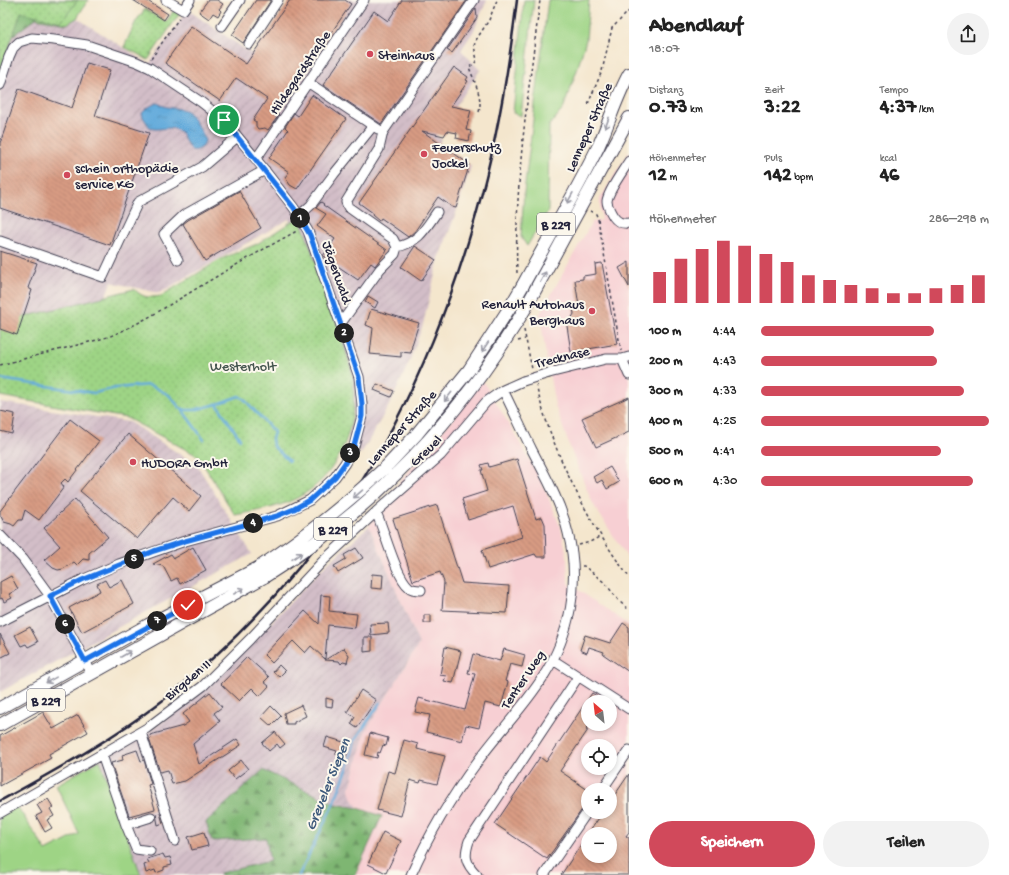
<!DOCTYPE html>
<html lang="de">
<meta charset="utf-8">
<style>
body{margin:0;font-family:"Gochi Hand",sans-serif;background:#f2f2f2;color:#222;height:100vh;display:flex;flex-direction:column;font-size:15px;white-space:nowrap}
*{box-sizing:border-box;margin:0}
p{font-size:13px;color:#767676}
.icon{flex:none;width:22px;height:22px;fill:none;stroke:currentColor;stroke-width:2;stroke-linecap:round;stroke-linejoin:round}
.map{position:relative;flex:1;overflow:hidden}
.drawer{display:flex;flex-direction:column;background:#fff;width:380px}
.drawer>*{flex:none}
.needle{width:26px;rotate:332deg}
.controls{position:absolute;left:581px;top:695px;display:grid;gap:8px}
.controls a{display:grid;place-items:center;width:36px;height:36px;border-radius:50%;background:#fff;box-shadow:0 2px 6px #0003;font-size:20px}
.pin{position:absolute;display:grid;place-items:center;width:34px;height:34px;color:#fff;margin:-17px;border:2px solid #fff;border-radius:50%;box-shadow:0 1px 4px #0007}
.km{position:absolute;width:20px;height:20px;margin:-10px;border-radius:50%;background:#222;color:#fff;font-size:11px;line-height:20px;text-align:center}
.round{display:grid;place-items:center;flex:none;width:42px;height:42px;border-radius:21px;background:#f2f2f2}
.head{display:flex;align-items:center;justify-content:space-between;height:68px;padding:0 20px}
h1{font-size:22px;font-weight:700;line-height:30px}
.stats{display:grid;grid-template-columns:repeat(3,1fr);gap:6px;height:68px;padding:4px 20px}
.stats div{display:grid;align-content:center}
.stats b{font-size:20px;font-weight:700}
.stats small{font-size:11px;font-weight:400}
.stats p{font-size:11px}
.chart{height:112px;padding:8px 20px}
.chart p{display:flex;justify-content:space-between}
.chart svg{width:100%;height:72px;margin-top:4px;stroke:#d1495b;stroke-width:6}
.button{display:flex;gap:8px;margin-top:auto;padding:8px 20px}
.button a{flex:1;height:46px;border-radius:24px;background:#d1495b;color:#fff;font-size:16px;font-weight:700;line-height:46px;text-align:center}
.button a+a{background:#f2f2f2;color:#222}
ul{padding:0 20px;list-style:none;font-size:13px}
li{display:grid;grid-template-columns:64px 48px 1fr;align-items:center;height:30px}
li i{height:10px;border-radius:5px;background:#d1495b}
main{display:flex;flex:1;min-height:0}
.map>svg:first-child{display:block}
</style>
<main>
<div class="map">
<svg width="629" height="875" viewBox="0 0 629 875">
<defs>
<pattern id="industrial-furrows" width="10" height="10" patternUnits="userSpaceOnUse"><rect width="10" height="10" fill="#d2bdc7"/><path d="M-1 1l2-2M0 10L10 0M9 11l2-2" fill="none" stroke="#b4a2ac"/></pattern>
<pattern id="forest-firs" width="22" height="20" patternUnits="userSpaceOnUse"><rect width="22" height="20" fill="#7eb672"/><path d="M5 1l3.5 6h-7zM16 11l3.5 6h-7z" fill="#67945f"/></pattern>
<pattern id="park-dots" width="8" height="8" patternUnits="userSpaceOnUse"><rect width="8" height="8" fill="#9ed485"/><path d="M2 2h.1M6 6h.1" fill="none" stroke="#88b674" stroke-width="1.8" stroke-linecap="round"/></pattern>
<pattern id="water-ripples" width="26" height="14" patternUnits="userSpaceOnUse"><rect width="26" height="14" fill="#65acdc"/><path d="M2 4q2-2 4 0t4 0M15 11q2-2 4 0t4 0" fill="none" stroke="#538cb4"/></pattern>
<pattern id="building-back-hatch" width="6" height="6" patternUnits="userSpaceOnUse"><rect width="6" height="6" fill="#d89b83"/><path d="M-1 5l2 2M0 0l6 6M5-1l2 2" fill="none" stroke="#af7e6c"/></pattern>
</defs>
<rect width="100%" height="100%" fill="#fbf7ec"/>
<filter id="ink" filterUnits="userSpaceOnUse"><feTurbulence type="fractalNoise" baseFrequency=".025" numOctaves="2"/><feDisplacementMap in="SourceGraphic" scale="8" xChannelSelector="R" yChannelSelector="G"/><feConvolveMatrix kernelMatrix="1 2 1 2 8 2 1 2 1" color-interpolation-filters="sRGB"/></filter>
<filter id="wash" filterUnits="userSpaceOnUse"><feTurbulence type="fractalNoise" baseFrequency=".012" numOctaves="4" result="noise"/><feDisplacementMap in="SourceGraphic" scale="16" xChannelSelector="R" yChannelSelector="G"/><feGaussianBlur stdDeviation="0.9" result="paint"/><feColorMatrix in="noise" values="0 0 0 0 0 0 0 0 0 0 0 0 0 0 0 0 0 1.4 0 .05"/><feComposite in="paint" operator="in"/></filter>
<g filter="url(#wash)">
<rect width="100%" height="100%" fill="#f4e6cd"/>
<path fill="#f7cfd3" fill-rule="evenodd" d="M629,152V560L593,504L572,453L555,405L546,356L540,314L592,222L602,220L600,207V199Z
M481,378L503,414L542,482L561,528L567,556L568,583L629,625V875H355L382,816L358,808L349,792L365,732L419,644L369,526L388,496L457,414ZM588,702H610V724H588ZM588,746H610V768H588ZM588,790H610V812H588ZM588,834H610V856H588Z"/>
<path fill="url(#industrial-furrows)" d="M290,0H487L473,32L461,50L480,70L436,136L441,139L439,143L471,166L456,213L439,258L423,324L410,360L392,400L361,454L349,436L354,414L289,219L159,293L111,282L103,303L0,343V59L7,40L36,18L67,24L77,18L149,64L188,10L252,54Z
M0,402L129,422L197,465L252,554L0,692Z
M369,526L419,644L365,732L349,792L358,808L335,804L263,770L212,841L267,838L271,861L220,873L221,875H141L100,760L145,734L179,710L204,689L247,648L326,565Z"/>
<path fill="#9ed485" stroke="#607b60" d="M31,0H88L77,18L67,24L36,18Z
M524,0H534L521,116L513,113Z
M548,0H589L586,40L577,70L563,109L549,126L548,211L527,246L521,237L524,192Z
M100,760L141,875H0V816L17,806L46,851L79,834L56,785Z"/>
<path fill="url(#forest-firs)" stroke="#506c56" d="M0,0H31L36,18L7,40Z
M263,770L335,804L358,808L382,816L355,875H221L220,873L270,861L266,838L212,841L206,822Z"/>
<path fill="url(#park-dots)" stroke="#607b60" d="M0,0H78L61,22L21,12L0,74Z
M145,9L166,22L174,10L180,13L148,60L140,55L124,47L136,21Z
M294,220L302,224C315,261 329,298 341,336C344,348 350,361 352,374C360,421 341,476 297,498C278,508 256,511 235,515L198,456L127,418L0,396V323L134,289C143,298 148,298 161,296L221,259L257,244Z"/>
<path fill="url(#water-ripples)" stroke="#44678c" d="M156,103C160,103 160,105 164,106C171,109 181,107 188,112C192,116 194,120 197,125C201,131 209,140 202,147C199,150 195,151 191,150C186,145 185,138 181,133C171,123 160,132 150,128L143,117L142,113L147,108Z"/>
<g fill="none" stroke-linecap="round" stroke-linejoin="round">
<path stroke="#65acdc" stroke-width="2.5" d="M0,379L94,393L116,388L148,385L154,387L169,395L180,408L186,410H194L217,404L239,396L244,399L274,432L272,439L273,446L289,461
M217,404L240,439
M181,408L204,440
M299,875L332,807L348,767L355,740L380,703"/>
</g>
<g id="blocks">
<path fill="url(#building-back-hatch)" d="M133,0H146L168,14L164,20Z
M208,0H217L223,4L219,9L221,11L218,16L213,13L209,19L199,12Z
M256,0H271L243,43L232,35Z
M290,0H345L351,4L276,113L279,115L268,130L265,128L258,129L256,126V122L253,120L267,99L236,78L220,101L165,63L191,26L246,64Z
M402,0H467L381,124L323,85L374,11L388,21Z
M476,8L477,18L452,53L447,50Z
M87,63L110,70L95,116L149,133L110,245L0,208V143L19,89L72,108Z
M454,67L468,77L466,80L468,81L451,106L471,110L466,130L471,131L469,141L456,138L457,133L447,131L444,136L422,131L469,164L467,173L456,208L452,207L438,197L415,231L408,237L381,218L379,221L372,215L373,213L359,203Z
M312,95L346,119L297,189L290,185L285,177L289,172L269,158L288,130L285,127L294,113L298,116Z
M239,191L261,228L205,261L183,224L188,220Z
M321,202L324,204L323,205L387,250L375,266L371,263L358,280L323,256L335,239L317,226L326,214L316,208Z
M415,246L436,260L421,281L401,267Z
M0,251L37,263L28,288L32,290L17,335L0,329Z
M629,262V287L619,268Z
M602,263L617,344L571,352L567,326L574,314L573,307L579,306L575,280L583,279V276L596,274L595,264Z
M368,296L378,302L375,308L365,302Z
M371,309L419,323L412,345L411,353L401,352V357L370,354L373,328L366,325Z
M377,384L394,391L391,397L374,390Z
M629,397V432L596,447L582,418Z
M0,411L15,414L12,434L0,431Z
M70,419L99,441L68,482L65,479L61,483L64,487L39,520L25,510L22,520H19L14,526L11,524L4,522L0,515V511Z
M128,434L201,496L189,511L173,497L137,539L80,491Z
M517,459L536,519L542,517L545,524L546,557H537L535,554L488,569L482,550L522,537L513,506L468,520L462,499L487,491L481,470H483L481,465L488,463L489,467Z
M610,467L619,482L607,489L602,480L597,483L593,477Z
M75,499L108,537L89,553V560L83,559L77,565L74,562L63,569L58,570L53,568L44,560L60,546L44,528Z
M437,505L462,583L509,586L507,613L442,610L444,582L440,572L413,581L393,519Z
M193,547L206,570L180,584L177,578L171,581L163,566L153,564L171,554L174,558Z
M356,548L363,558L338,573L334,566L346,559L344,555Z
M372,574L383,575L382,589L371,588Z
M11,576L18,589L9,594L12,598L4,602L2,598L0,599V582Z
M105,580L109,587L122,580L134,604L82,632L69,608L100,591L97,584Z
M321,595L330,596L329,611L357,614L355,628L328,625L325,659L311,646L305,653L293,641L272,663L264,655L305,611L319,624Z
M424,615H431V623H424Z
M388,623L389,633L371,635L370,624Z
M623,623L629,627V672L603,654L604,652L589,647L587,653L580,650L585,635L610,643Z
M30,627L38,642L28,647L26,644L21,646L15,635Z
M0,634L10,653L0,658Z
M364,637H372V651L364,652Z
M445,647L461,651L453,683L444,681L446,676L440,675Z
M344,648L349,655L347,663L343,662L341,664L339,661L325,660Z
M504,649L525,655L522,667L510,664L505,681L508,682L501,707L485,703L479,728L466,725L462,741L426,732L430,715L415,712L419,698L465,710L475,674L468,673L473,654L500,661Z
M247,657L269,677L264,682L269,686L260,696L252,688L239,701L221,684Z
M279,665L285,671L279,677L273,672Z
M361,690L376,700L357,728L351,724L355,717L347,712Z
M210,692L222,707L214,713L220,721L193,744L199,764L237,739L241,745L185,781L172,784L168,770L160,772L149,739H151L150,735L183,726L189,722L183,714Z
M592,693L605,702H588V727L586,729L588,730L560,771L588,790V801L547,859L495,824L540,757L546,762Z
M326,698L333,700L332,707L326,706Z
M301,705L306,716L294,722V724H286L284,713Z
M271,706L281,716L271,726L261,717Z
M43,712L53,729L78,715L88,732L49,754L51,758L0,786V736Z
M275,732L285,744L280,748L277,744L269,751L262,743Z
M370,733L388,738L386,746L383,745L380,753L378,752L377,758L365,755Z
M327,737L350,744L346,757L336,754L337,751L324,747Z
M404,740L418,744L417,749L445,756L437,784L421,780L420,783L410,780L401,816L377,810L388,771L395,773Z
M137,750L141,761L144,760L151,784L148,785L155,809L129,816L111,763L123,760L122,755Z
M241,760L248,769L235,779L228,771Z
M629,774V832L626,836L629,838V875H561L588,834V856H610V834H588L603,812H610V802Z
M48,799L53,807L50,809L54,816L47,820L52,828L45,832L36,816L42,813L37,805Z
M160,813L163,823L158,825L156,814Z
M204,832L208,846L192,850L188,837Z
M383,832L401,841L386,873L368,864Z
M163,854L165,858L170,857L172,865L164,867V870L156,873L155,870L146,873L144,865L149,863L147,859Z"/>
</g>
</g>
<g filter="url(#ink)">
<use href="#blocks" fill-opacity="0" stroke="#423f51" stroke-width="1"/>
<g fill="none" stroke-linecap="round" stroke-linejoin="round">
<g stroke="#423f51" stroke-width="11">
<path id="minor" d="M166,0L183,10L190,0
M222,26L240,0
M249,44L278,0
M309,83L378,129
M0,85L9,57L13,48L19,42L32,38L54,40L87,45L137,62L150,68L201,102L224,120L256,159L294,208L308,231L359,377L362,404V416L354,446L345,463L335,477L310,500L277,516L185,541L119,564L82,580L0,622
M256,159L364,0
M629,161C623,171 608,191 607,201C607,206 610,211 613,216C617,222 621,224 629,223
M299,216L311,205L334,174L373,126
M0,241L103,277L138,202L202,167L237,137
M397,247C419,242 425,229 437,212
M178,260L164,234L184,215L265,170
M341,323L380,269L395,254L397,247L393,239L348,207L346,202L379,149L383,132L474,0
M622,359L629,375
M549,373L606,359H622L629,357
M376,512C384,529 396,577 409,587C412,590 417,590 421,590
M0,535L23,559L50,596L92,674
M553,660L629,709
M141,732L175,841
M102,755L126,825L136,849L150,851
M602,790L629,750
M0,813L147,728L203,686L250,639L323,561L376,512L441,455L486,402L503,390L523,381
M126,825L151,817
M411,875C429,834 452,796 478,761C499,732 524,707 543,677C570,635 581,582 568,533C561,503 546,477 532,450C522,430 513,410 503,390
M477,875C465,863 464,856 469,841L578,677
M544,875L588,811"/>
</g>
<g stroke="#423f51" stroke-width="14">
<path id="major" d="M523,285C548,239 575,194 598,147C609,123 616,98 629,74
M526,307L629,118
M386,467L416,435L469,370L512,304
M396,474C442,429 481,379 515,325
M0,708L148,625L258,568
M0,725L264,577"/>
</g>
<path stroke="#423f51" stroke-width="1.5" stroke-dasharray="3 3" stroke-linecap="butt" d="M151,59L179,18
M588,104L602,71L612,28L629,11
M479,112C483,97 474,81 469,67L474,64L477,60L474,46L476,40L489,20L497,0
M590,211L596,214L598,219L621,351
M517,273C514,181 529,91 540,0
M524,330L532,369
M518,341L525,339
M0,365L108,337C138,325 164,308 191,292C225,271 260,251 295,232L297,229
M536,385C552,452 588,522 629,577
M579,545L590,542L601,536
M582,566H584L605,583L619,601L629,610"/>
<use href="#minor" stroke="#fff" stroke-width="9"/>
<use href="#major" stroke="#fff" stroke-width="12"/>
<path stroke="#22223b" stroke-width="2.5" d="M0,801C56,770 111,740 162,701C236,643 300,574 352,496C414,403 461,281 487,173C501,116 510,58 517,0"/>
<g stroke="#423f51" stroke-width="11" stroke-linecap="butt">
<path id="minor-bridge" d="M523,381L549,373"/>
</g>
<g stroke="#423f51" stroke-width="14" stroke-linecap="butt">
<path id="major-bridge" d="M512,304L523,285
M515,325L526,307
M258,568C304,538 346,504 386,467
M264,577C312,547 356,514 396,474"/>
</g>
<use href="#minor-bridge" stroke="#fff" stroke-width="9"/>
<use href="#major-bridge" stroke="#fff" stroke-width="12"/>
</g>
<defs><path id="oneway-shaft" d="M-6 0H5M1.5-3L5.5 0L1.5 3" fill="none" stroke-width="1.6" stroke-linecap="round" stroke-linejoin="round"/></defs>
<g stroke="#9c9ca7">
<use href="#oneway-shaft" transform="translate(607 123) rotate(110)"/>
<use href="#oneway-shaft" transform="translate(570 198) rotate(119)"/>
<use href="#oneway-shaft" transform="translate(543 277) rotate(-61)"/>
<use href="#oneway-shaft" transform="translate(485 347) rotate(124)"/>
<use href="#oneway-shaft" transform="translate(448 397) rotate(128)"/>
<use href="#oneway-shaft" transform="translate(358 494) rotate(139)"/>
<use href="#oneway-shaft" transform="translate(297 556) rotate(-35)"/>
<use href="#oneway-shaft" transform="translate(239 591) rotate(-30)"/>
<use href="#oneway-shaft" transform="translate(126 654) rotate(-30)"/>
<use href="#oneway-shaft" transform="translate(51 680) rotate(151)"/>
</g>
</g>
<g fill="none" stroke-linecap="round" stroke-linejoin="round" filter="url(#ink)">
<g stroke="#fff" stroke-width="8">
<path id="route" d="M188,605L85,661L50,596L82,580L154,551L185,541L277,516L294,509L310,500L335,477L345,463L354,446L362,416V404L359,377L310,235L294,208L224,120"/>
</g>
<use href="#route" stroke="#1a73e8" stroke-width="5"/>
</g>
<g fill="#d1495b" stroke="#fbf7ec" stroke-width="1.5">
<circle cx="370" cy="54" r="4"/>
<circle cx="424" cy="154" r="4"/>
<circle cx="67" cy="175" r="4"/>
<circle cx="592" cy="311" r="4"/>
<circle cx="133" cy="462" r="4"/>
</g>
<g text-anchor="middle" stroke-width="4" stroke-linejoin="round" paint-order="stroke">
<g fill="#fbf7ec" stroke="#636270" stroke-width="1">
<rect x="537" y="213" width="38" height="22" rx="3"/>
<rect x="314" y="518" width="38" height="22" rx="3"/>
<rect x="27" y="689" width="38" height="22" rx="3"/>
</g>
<g font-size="13" font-weight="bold" fill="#22223b">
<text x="556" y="229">B 229</text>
<text x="333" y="534">B 229</text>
<text x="46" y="705">B 229</text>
</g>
<g font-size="14" fill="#22223b" stroke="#fbf7ec" text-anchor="start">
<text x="378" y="59">Steinhaus</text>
<text x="432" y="151">Feuerschutz<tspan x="432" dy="16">Jockel</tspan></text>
<text x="75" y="172">schein orthopädie<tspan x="75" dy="16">service KG</tspan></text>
<text x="584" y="308" text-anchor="end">Renault Autohaus<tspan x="584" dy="16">Berghaus</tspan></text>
<text x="141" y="467">HUDORA GmbH</text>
</g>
<g font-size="14" fill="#22223b" stroke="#fbf7ec">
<text transform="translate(299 72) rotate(-56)" y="5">Hildegardstraße</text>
<text transform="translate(588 127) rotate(-66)" y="5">Lenneper Straße</text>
<text transform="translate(338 272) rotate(71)" y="5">Jägerwald</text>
<text transform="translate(562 356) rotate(-14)" y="5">Trecknase</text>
<text transform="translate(401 427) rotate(-48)" y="5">Lenneper Straße</text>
<text transform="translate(425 450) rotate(-44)" y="5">Greuel</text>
<text transform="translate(187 679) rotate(-40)" y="5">Birgden II</text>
<text transform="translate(522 679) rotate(-56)" y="5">Tenter Weg</text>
</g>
<g font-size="14" fill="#475751" stroke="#fbf7ec">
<text x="243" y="370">Westerholt</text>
</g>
<g font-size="15" font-style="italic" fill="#3d597b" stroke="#fbf7ec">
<text transform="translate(327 784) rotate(-68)" y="5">Greueler Siepen</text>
</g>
</g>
</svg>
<div class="controls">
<a><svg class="needle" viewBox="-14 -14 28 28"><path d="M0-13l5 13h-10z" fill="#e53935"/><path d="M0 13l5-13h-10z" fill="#767676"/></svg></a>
<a><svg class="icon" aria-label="locate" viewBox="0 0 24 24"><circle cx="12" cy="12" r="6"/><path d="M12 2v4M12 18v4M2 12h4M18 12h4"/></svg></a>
<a>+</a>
<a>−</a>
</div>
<div class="pin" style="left:224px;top:120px;background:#1e9e55"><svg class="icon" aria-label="arrive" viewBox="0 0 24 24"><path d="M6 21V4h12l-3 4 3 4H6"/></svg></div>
<div class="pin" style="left:188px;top:605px;background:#d93025"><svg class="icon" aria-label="check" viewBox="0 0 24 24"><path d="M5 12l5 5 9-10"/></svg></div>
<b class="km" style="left:300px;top:218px">1</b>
<b class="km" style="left:344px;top:333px">2</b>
<b class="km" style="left:350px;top:453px">3</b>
<b class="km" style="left:253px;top:523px">4</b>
<b class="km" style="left:134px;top:559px">5</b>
<b class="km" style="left:65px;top:624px">6</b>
<b class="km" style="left:157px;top:621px">7</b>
</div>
<section class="drawer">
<div class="head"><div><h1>Abendlauf</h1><p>18:07</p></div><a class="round"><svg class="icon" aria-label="share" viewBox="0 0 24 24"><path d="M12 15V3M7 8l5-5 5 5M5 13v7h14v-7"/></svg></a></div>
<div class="stats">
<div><p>Distanz</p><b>0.73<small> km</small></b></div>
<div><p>Zeit</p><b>3:22</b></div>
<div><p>Tempo</p><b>4:37<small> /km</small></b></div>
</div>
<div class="stats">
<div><p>Höhenmeter</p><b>12<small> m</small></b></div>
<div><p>Puls</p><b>142<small> bpm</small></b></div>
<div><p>kcal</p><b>46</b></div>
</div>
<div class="chart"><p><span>Höhenmeter</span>286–298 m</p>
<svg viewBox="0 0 160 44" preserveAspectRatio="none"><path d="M5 44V25M15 44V17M25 44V11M35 44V6M45 44V9M55 44V14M65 44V19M75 44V27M85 44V30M95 44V33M105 44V35M115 44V38M125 44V38M135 44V35M145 44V33M155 44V27"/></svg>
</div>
<ul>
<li><b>100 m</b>4:44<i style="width:76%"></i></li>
<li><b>200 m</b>4:43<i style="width:77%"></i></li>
<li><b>300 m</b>4:33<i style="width:89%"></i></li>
<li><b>400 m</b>4:25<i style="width:100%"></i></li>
<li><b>500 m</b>4:41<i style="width:79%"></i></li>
<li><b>600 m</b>4:30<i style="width:93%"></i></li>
</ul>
<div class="button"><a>Speichern</a><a>Teilen</a></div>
</section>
</main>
